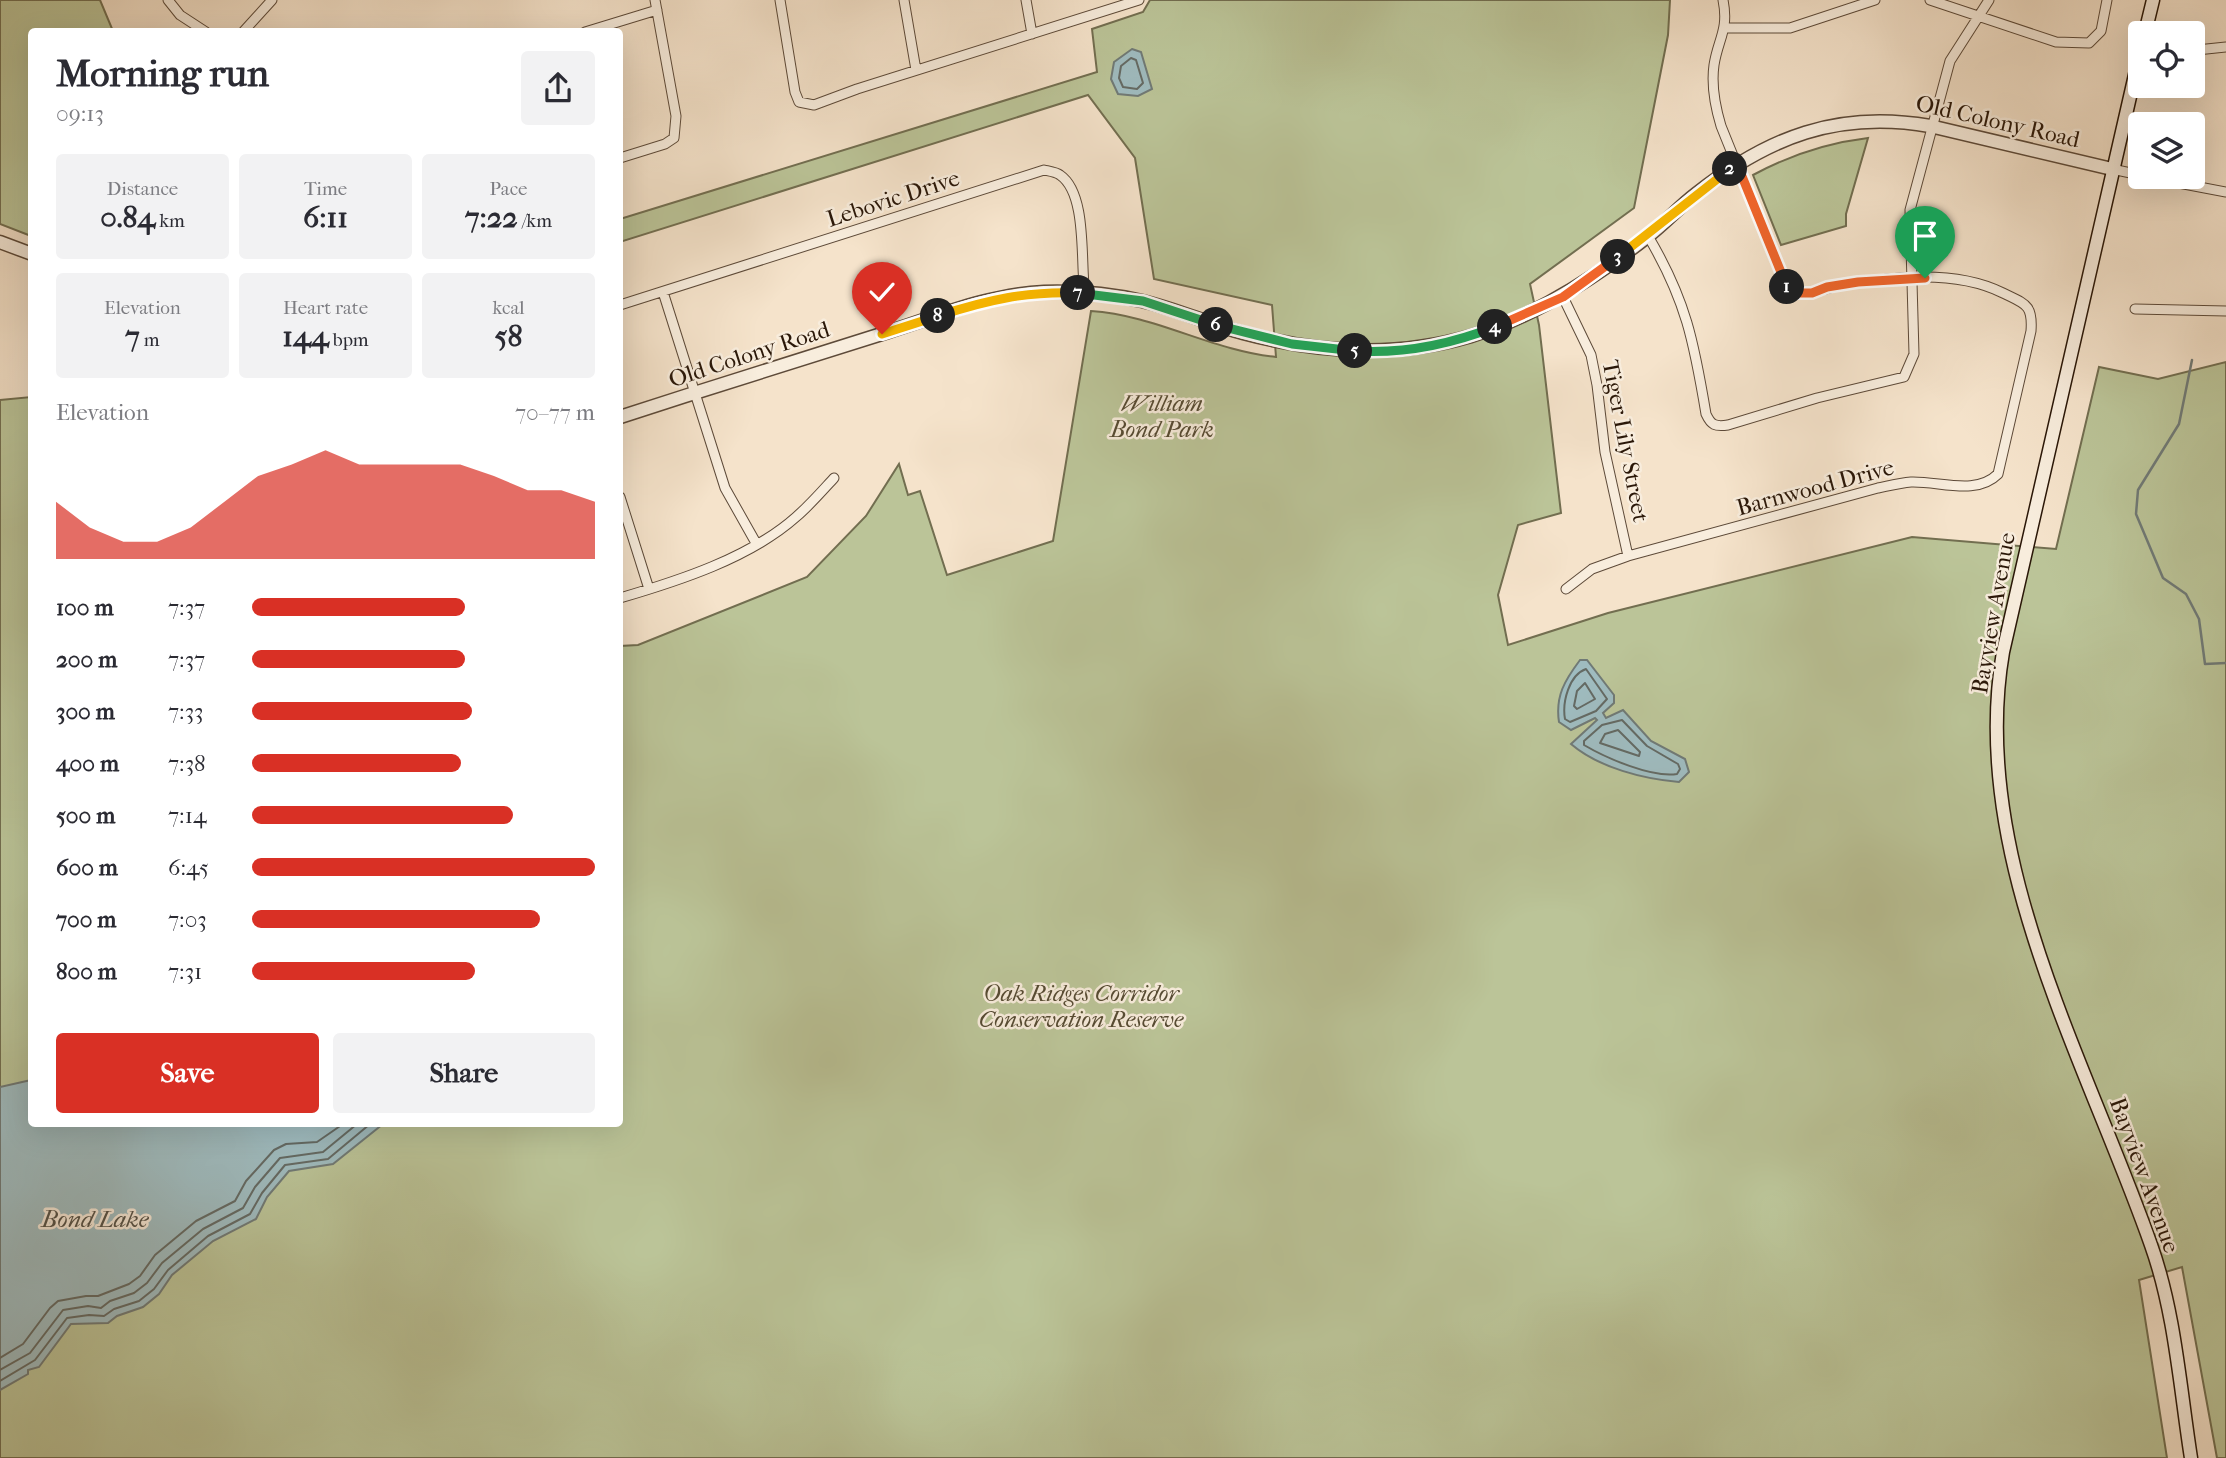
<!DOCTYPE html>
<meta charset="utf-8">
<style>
body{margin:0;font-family:"IM FELL French Canon",serif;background:#f2f2f3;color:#2b2b33;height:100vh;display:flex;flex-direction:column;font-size:26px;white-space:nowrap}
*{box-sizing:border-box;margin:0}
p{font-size:23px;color:#7c7c81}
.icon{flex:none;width:38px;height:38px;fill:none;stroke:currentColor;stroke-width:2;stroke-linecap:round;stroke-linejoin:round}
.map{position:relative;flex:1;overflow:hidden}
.details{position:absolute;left:28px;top:28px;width:595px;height:1099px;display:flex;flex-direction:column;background:#fff;border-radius:7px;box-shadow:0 7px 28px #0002}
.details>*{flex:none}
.tools{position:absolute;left:2128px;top:21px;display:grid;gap:14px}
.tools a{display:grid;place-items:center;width:77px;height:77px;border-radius:7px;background:#fff;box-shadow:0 7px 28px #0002;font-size:35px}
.pin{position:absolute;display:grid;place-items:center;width:60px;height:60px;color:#fff;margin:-72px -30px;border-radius:50% 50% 50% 0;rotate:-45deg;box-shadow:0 0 7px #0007}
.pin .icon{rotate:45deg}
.km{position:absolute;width:35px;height:35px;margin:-18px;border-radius:50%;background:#222;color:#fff;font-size:19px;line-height:35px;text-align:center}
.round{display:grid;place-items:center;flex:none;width:74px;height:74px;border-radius:7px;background:#f2f2f3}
.overview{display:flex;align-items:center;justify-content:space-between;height:119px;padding:0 28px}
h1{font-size:38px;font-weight:800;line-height:52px}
.figures{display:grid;grid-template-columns:repeat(3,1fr);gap:10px;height:119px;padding:7px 28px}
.figures div{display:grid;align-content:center;border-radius:7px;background:#f2f2f3;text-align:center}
.figures b{font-size:30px;font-weight:800}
.figures small{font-size:19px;font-weight:400}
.figures p{font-size:19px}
.chart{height:196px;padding:14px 28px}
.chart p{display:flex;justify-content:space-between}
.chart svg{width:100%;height:126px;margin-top:7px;fill:#d93025;opacity:.7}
.button{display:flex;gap:14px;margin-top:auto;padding:14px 28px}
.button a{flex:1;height:80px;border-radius:7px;background:#d93025;color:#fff;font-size:28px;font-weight:800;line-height:80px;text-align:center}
.button a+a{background:#f2f2f3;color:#2b2b33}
ul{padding:0 28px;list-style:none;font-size:23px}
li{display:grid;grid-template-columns:112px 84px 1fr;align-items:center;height:52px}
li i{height:18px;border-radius:9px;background:#d93025}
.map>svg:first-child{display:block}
</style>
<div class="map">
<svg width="2226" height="1458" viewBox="0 0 2226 1458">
<rect width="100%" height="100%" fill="#f5e3cb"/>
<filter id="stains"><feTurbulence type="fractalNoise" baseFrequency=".00286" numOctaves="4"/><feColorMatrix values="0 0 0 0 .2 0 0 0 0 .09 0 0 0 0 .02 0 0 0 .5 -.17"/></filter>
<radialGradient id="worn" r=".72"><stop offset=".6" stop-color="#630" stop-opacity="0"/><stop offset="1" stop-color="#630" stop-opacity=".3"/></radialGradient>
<path fill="#bbc498" stroke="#726e50" stroke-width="2" d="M0,0H100L113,31L32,32L31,236L0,224Z
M1150,0H1670L1668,35L1634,208L1530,284L1539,325L1561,513L1518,525L1498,595L1508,645L1608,613L1912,537L2056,549L2099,367L2158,379L2226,362V1458H2217L2182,1267L2139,1280L2167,1458H0V400L31,397L32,1124H620V646L638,645L807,577L866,516L899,464L908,495L920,491L947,575L1053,541L1091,311C1155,315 1213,351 1276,357L1272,305L1154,279L1135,158L1088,95L620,242V219L1097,72L1092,29L1143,12Z
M1868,138L1846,214V226L1781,245L1753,175C1790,155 1826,143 1868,138Z"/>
<path fill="#9fbcc0" stroke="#707a76" stroke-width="2" d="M1132,49L1141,52L1152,89L1138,96L1118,94L1111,79L1114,62Z
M1580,660H1587L1614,695V703L1603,713L1606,718L1623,710L1651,741L1685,759L1689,772L1679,782C1644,779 1599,768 1571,744L1597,720L1595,718L1571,730L1559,722C1555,696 1565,680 1580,660Z
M31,1080L32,1124H383L333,1164L289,1171L267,1197L256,1219L213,1241L172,1275L159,1294L143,1307L117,1316L108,1323L71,1324L39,1367L28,1370V1374L0,1390V1087Z"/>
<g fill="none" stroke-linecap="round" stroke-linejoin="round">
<path stroke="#646a64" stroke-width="2" d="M1131,58L1136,60L1143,83L1137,89L1123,87L1119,78L1121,66Z
M1586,669L1607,699L1596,711L1570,722L1565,719C1562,702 1569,675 1586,669Z
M1585,683L1595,699L1577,709L1574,706L1577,691Z
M1622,720L1647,746L1678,764L1680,769L1677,774C1652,778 1606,758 1584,745V741L1602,725Z
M1618,730L1640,752L1639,756L1600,743L1605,734Z
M0,1358L23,1344L50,1308L58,1301L86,1296H98L129,1284L140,1276L155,1255L196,1221L235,1201L246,1181L274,1150L286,1144L317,1142L343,1124
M0,1370L30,1353L63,1310L88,1306L101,1308L110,1301L134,1293L147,1283L162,1263L203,1229L243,1208L255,1187L280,1158L323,1152L357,1124
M0,1381L35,1360L67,1318L89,1315L104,1316L114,1309L139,1301L154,1289L168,1270L208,1236L250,1214L262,1193L285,1165L328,1159L370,1124"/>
<path stroke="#707a76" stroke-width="2.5" d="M2192,360L2179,424L2138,490L2136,514L2163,578L2186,594L2199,619L2205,664L2226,663"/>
<g stroke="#5d4a39" stroke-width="11">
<path id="minor" d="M168,0L180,15L206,32
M780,0L795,92L799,102L814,105L857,89L1139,0
M904,0L916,70
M1026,0L1032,34
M1930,0L2056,42L2089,43L2101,31L2107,0
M1725,28H1790L1875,0
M243,32L272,0
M585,32L657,10
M2197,50L2226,47
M620,158L665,144L674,138L676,116L655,0
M2112,169L2140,175
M2147,177L2226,192
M1648,236C1686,300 1694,342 1706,414C1711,425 1715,427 1728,425L1817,398L1904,377L1914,354L1910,210L1950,61L1989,0
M663,292L725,488L756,543
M1563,297L1591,355L1597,385L1605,452L1628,556
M620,305L1044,170C1048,171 1056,172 1060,175C1088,194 1080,264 1085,294
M2135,309L2226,311
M620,497L649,589
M1566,589L1592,569L1628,556L1878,488C1888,486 1900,483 1911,482C1940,481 1976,496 1998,474L2031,331C2033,304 2025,304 2003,293C1955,269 1893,277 1842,285C1823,288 1808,298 1790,290L1784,282L1721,126C1715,106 1711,86 1714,65C1718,39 1729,30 1723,0
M620,598C678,581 750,558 796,517C810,505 822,491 834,478"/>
</g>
<g stroke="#5d4a39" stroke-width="15">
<path id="tertiary" d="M0,242L32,254
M620,417C709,388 798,360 888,332C938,316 991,294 1044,292C1076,291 1111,294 1142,301C1176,309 1209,324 1243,333C1318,353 1396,358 1471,336C1536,316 1595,278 1648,236C1665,223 1679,207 1696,194C1768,137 1838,110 1930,126L2112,169"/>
</g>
<g stroke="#2a1708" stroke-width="15">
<path id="secondary" d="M2145,33L2153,0
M2140,53L2003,652C1968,854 2086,1060 2151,1245C2175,1312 2180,1388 2191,1458"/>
</g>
<use href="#minor" stroke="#f8eddd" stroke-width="9"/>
<use href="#tertiary" stroke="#f8eddd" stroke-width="12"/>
<use href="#secondary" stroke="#f8eddd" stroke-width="12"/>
</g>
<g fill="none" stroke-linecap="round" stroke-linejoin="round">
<g stroke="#fff" stroke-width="14">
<path id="split-1" d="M1787,287L1798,293H1812L1827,287L1858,282L1925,278"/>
</g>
<g stroke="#fff" stroke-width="14">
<path id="split-2" d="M1730,169L1737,164L1787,287"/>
</g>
<g stroke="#fff" stroke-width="14">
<path id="split-3" d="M1618,257L1730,169"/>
</g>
<g stroke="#fff" stroke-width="14">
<path id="split-4" d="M1495,327L1563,297L1618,257"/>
</g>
<g stroke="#fff" stroke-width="14">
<path id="split-5" d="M1355,351C1403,354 1451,344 1495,327"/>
</g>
<g stroke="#fff" stroke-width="14">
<path id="split-6" d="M1216,325L1292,344L1355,351"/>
</g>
<g stroke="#fff" stroke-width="14">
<path id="split-7" d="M1078,293L1143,301L1216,325"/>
</g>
<g stroke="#fff" stroke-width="14">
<path id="split-8" d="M938,316C987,300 1027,291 1078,293"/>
</g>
<g stroke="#fff" stroke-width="14">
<path id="split-9" d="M882,334L938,316"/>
</g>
<use href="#split-1" stroke="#f0652b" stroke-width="9"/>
<use href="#split-2" stroke="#f0652b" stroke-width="9"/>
<use href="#split-3" stroke="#f5b400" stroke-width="9"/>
<use href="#split-4" stroke="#f0652b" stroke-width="9"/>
<use href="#split-5" stroke="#22a559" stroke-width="9"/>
<use href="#split-6" stroke="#22a559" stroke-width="9"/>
<use href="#split-7" stroke="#22a559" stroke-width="9"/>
<use href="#split-8" stroke="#f5b400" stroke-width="9"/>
<use href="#split-9" stroke="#f5b400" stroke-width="9"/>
</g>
<g text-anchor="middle" stroke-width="5" stroke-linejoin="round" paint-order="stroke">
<g font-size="23" fill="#2a1708" stroke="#f8eddd">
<text transform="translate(1998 121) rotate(13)" y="8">Old Colony Road</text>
<text transform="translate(893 198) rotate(-18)" y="8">Lebovic Drive</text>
<text transform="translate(749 354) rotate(-18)" y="8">Old Colony Road</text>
<text transform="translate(1626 441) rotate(79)" y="8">Tiger Lily Street</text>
<text transform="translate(1815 487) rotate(-15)" y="8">Barnwood Drive</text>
<text transform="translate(1993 613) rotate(-80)" y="8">Bayview Avenue</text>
<text transform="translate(2145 1175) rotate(70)" y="8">Bayview Avenue</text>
</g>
<g font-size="23" font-style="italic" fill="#564b33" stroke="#f8eddd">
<text x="1162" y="411">William<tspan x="1162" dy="26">Bond Park</tspan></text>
<text x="1081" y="1001">Oak Ridges Corridor<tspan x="1081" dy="26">Conservation Reserve</tspan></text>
</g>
<g font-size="24" font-style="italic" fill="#535148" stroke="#f8eddd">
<text x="95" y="1227">Bond Lake</text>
</g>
</g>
<rect width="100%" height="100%" filter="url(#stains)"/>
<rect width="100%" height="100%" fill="url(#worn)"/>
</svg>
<div class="tools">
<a><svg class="icon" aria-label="locate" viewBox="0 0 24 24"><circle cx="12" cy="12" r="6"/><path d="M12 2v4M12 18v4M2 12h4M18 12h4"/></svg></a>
<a><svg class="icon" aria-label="layers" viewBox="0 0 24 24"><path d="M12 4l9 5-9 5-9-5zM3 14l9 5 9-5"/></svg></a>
</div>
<div class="pin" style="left:1925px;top:278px;background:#1e9e55"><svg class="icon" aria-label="arrive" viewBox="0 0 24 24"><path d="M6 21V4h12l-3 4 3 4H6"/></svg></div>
<div class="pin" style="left:882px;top:334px;background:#d93025"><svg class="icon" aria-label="check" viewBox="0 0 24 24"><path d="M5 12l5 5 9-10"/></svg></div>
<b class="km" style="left:1787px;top:287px">1</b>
<b class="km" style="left:1730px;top:169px">2</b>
<b class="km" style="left:1618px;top:257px">3</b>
<b class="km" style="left:1495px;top:327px">4</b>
<b class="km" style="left:1355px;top:351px">5</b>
<b class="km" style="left:1216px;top:325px">6</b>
<b class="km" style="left:1078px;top:293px">7</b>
<b class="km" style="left:938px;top:316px">8</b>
<section class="details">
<div class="overview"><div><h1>Morning run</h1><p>09:13</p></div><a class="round"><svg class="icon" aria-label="share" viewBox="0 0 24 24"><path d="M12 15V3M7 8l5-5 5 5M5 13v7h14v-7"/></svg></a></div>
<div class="figures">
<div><p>Distance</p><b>0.84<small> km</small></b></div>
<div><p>Time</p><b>6:11</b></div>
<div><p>Pace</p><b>7:22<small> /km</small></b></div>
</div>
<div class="figures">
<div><p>Elevation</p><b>7<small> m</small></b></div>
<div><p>Heart rate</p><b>144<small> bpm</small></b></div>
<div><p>kcal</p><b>58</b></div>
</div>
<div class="chart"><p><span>Elevation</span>70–77 m</p>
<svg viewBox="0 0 160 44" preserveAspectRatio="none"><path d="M0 44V24L10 33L20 38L30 38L40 33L50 24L60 15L70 11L80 6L90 11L100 11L110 11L120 11L130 15L140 20L150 20L160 24V44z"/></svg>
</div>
<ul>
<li><b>100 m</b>7:37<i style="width:62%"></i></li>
<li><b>200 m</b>7:37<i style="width:62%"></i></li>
<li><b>300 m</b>7:33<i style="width:64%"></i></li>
<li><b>400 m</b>7:38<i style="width:61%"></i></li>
<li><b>500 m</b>7:14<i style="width:76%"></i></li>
<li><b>600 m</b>6:45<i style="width:100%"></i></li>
<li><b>700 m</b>7:03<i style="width:84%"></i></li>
<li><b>800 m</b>7:31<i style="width:65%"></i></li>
</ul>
<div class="button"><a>Save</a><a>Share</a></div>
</section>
</div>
